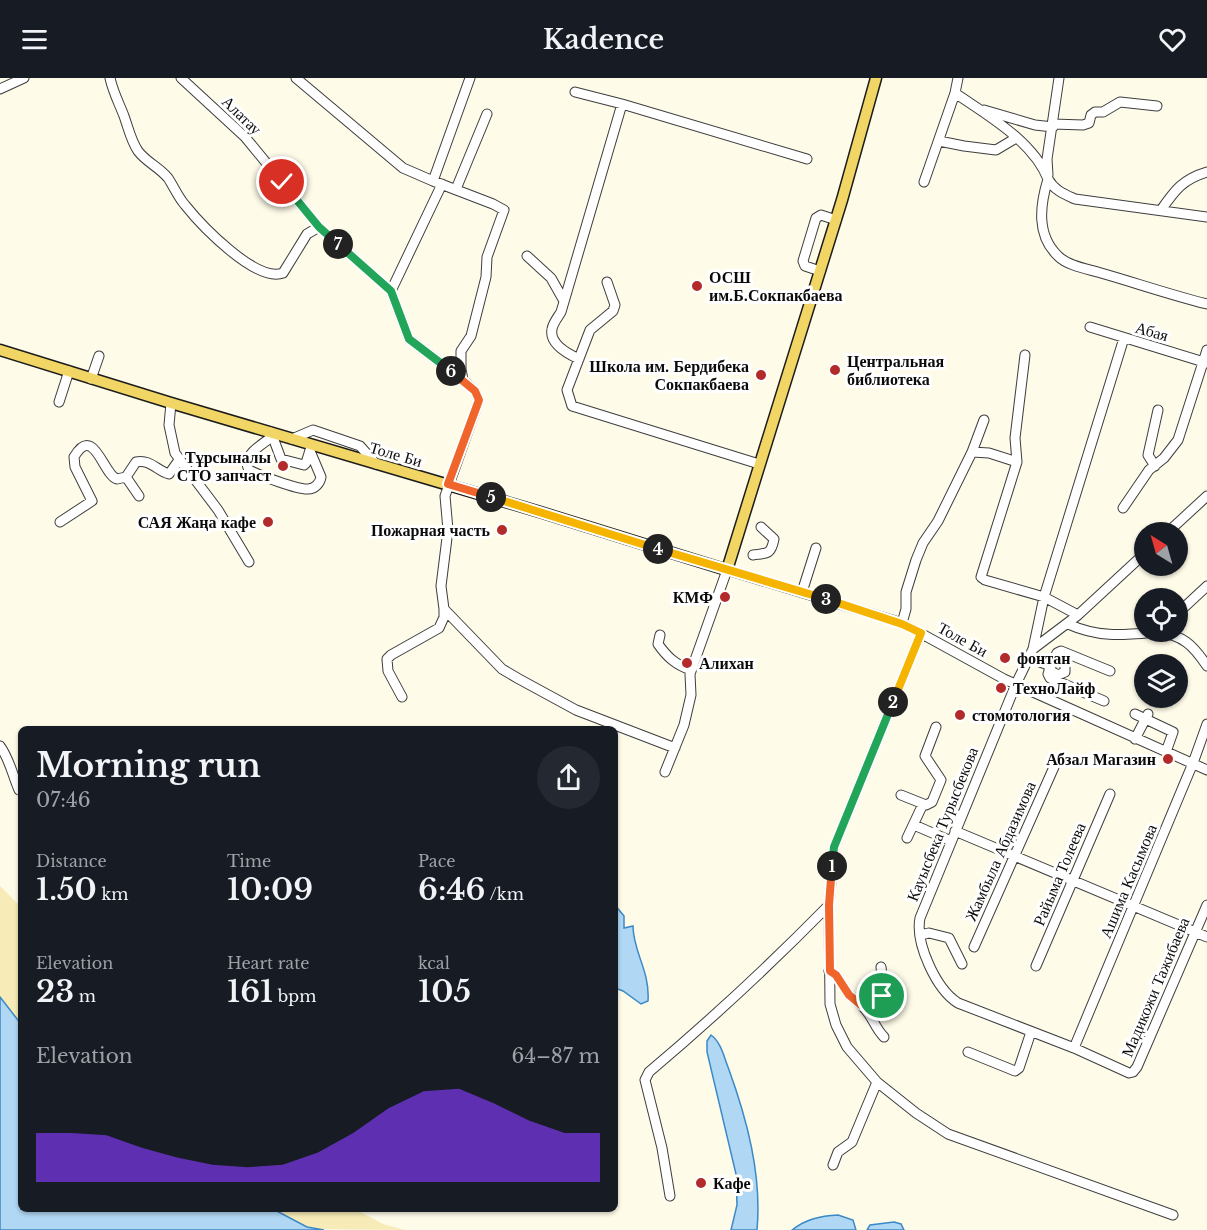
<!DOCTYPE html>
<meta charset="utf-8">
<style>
body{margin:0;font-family:"Libre Baskerville",serif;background:#242831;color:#f1f3f6;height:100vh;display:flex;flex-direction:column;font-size:22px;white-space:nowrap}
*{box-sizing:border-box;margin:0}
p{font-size:20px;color:#9ea1a6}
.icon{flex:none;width:33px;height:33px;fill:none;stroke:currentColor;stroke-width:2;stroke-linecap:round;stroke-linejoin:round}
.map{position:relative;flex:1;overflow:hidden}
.details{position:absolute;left:18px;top:648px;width:600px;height:486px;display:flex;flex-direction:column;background:#171b24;border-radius:9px;box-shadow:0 2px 4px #0004}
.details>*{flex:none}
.needle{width:39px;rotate:323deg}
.fabs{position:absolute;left:1134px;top:444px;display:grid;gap:12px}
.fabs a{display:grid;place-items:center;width:54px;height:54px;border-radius:50%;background:#171b24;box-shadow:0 2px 4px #0004;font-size:30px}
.pin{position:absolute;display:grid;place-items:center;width:51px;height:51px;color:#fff;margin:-26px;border:3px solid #fff;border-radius:50%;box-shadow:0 2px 6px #0007}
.km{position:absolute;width:30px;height:30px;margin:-15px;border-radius:50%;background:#222;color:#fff;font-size:16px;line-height:30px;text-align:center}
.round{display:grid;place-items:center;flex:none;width:63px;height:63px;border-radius:32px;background:#242831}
.overview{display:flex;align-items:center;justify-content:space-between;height:102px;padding:0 18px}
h1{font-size:33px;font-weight:600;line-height:45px}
.stats{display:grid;grid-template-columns:repeat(3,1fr);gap:9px;height:102px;padding:6px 18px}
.stats div{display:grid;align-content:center}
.stats b{font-size:30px;font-weight:600}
.stats small{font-size:16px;font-weight:400}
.stats p{font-size:16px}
.chart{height:168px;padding:12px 18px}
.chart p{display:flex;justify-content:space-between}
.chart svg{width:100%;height:108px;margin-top:6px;fill:#7c3aed;opacity:.7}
header{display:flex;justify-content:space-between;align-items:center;height:78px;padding:0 18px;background:#171b24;font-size:27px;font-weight:600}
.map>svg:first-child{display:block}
</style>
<header><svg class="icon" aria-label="menu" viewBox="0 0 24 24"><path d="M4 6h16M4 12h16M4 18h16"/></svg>Kadence<svg class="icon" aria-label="heart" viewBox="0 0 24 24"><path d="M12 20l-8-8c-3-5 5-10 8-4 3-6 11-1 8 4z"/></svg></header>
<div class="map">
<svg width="1207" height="1152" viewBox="0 0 1207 1152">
<rect width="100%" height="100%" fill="#fefbe9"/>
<path fill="#f7ecb8" d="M0,808L21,829V946L0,919Z
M273,1131H355L383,1146L405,1152L316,1151L307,1149Z"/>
<path fill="#b0d7f3" stroke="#3b89c6" stroke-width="1.5" d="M615,827L624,838V850L633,848C633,874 650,892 648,923L641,926L623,913L615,910Z
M0,919L21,946V1131H273L307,1149L324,1152H0Z
M711,957C721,964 724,979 728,989C747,1041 762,1097 757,1152H731L737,1127L736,1096L707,974V963Z
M838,1137L853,1142L856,1152H792C806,1141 820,1138 838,1137Z
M894,1144L901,1146L904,1152H867L870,1147Z"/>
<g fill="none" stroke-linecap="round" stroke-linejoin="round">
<g stroke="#3e3e3e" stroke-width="11">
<path id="minor" d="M110,0C113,14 119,25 124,38C128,49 131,63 138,73C146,84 159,89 168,100C174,109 178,119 185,127C201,147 256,205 283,195L307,156L319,149
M181,0L245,59L319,149L391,213L409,261L463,302L475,313L479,322L445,418L448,452L441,508L444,531L502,591L519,601L576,632L675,670
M296,0L403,90L433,103L493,126L504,132L487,179L486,199L471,258L461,273V291L463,302
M0,11L24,0
M575,14L622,26L807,81
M955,15C987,37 1033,63 1048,101C1040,127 1036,157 1058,178C1068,188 1088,191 1101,195C1136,205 1171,217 1207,226
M984,32L1035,47L1053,49
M1053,46L1083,47L1089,45L1091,37L1095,34H1103L1120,24L1157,28
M939,63L964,68L996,72L1016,60
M1048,97L1047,81L1059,0
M1048,101C1054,112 1064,116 1075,121L1207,139
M433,103L470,0
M924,104L955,15L958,0
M456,111L487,36
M1161,132C1175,112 1183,101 1207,94
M527,178L551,200L564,223
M820,193L805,188L803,183L816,140L821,137L836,142
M607,204L615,227L613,233L590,252L567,312L572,328L759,386
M391,213L442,106
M1090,249L1207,285
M1124,260L1044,519L1033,571L1016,606L920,840C915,865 936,911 958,925L1074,970L1129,995L1133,994L1137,989L1207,827
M1025,277L1015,360L1017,384L981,499L985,502L1044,519L1078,537
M579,281C568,276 549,266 552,251C553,245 558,239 561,234L622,26
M91,301L99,278
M59,324L69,293
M171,325L169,347L175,375L218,432L249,484
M271,354L281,381L304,387L306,385L310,372
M273,358C262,367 241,377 249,392C259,397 298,412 308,411C315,411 320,405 321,399L310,373
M292,361L313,352L360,368L376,386
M972,374L989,375L1017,384
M1155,388L1148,377L1158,332
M126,399L139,418
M1123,430L1149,392L1164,380L1178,362L1207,272
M60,444L92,423L75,389L74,379C94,345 103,397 117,401L126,399L136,384C151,381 157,393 169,396L179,382
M1168,454L1207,418
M753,477C767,475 771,477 774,461L761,449
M802,514L816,470
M1178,535L1207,508
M902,545L906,531V514L916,482L923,465L938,443L972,374L984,342
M1068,546C1099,560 1123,557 1156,554
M1157,554C1183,557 1193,567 1207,588
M921,555L834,769L829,827L830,926L836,947L847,969L877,1004L916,1035L948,1056L1173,1137
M660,557L658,566C667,579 676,587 691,592
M1033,571L1078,537L1144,476
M1029,580L1051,588L1057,575L1061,573L1110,593
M1051,588L1048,596L1050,600L1104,623
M1049,592L1058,597L1065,594V584L1055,579
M402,619L388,593L387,581L391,577L439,550L444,539V531
M1135,636L1173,654L1166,674
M1135,661L1148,636
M0,668C10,682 12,696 19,712
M665,694L684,647L691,617L690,596L727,492L902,545L1004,601L1207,692
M901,717L926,727L932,724L941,702L925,678L936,649
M914,747L951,763
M955,753L1207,859
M907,760L923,726
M920,857L929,855L949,860L962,886
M974,869L1054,689
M1036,888L1110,716
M829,893L836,897L849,917L861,927L882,918L884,915L881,889
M861,927C872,936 874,949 884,959
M1074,970L1193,685L1207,646
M968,974L1015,993L1019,990L1031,954
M833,1087L838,1074L852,1064L877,1004
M670,1118L662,1070L645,1002L649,994C712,941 771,886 829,827"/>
</g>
<g stroke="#1c1c1c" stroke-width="13">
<path id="major" d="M0,272L171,325L540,434L727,492L842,122L876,0"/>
</g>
<use href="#minor" stroke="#fff" stroke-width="9"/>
<use href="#major" stroke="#f2d665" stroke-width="10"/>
</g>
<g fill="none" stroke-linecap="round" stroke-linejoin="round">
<g stroke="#fff" stroke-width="12">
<path id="split-1" d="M832,788L829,827L830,893L836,897L849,917L861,927L882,918"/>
</g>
<g stroke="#fff" stroke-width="12">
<path id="split-2" d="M832,788L834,769L893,624"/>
</g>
<g stroke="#fff" stroke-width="12">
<path id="split-3" d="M826,521L902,546L921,555L893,624"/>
</g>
<g stroke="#fff" stroke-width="12">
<path id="split-4" d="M658,471L826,521"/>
</g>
<g stroke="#fff" stroke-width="12">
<path id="split-5" d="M491,419L658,471"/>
</g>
<g stroke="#fff" stroke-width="12">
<path id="split-6" d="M451,293L475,313L479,322L448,406L491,419"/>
</g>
<g stroke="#fff" stroke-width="12">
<path id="split-7" d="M338,166L391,213L409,261L451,293"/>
</g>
<g stroke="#fff" stroke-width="12">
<path id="split-8" d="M282,104L319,149L338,166"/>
</g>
<use href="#split-1" stroke="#f0652b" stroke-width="8"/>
<use href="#split-2" stroke="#22a559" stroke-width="8"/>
<use href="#split-3" stroke="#f5b400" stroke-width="8"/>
<use href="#split-4" stroke="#f5b400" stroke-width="8"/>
<use href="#split-5" stroke="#f5b400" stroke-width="8"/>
<use href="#split-6" stroke="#f0652b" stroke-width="8"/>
<use href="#split-7" stroke="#22a559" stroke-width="8"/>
<use href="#split-8" stroke="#22a559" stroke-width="8"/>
</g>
<g fill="#b32a2b" stroke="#fff" stroke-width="2">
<circle cx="697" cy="208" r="6"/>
<circle cx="835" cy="292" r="6"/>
<circle cx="761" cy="297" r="6"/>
<circle cx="283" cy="388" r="6"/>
<circle cx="268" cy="444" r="6"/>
<circle cx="502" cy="452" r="6"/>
<circle cx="725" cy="519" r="6"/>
<circle cx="1005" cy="580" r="6"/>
<circle cx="687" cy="585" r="6"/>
<circle cx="1001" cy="610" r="6"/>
<circle cx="960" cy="637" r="6"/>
<circle cx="1168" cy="681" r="6"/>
<circle cx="701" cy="1105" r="6"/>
</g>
<g text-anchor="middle" stroke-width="6" stroke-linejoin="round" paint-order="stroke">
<g font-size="16" fill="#0b0b0b" stroke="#fff">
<text transform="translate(242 37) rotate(44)" y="6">Алатау</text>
<text transform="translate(1152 253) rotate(16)" y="6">Абая</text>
<text transform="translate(396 376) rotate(16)" y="6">Толе Би</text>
<text transform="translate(963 561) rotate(29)" y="6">Толе Би</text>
<text transform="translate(942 746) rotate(-68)" y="6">Кауысбека Турысбекова</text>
<text transform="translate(1000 773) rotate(-66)" y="6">Жамбыла Абдазимова</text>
<text transform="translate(1059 796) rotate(-67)" y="6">Райыма Толеева</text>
<text transform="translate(1128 803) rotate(-67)" y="6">Ашима Касымова</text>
<text transform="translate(1155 909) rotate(-67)" y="6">Мадикожи Тажибаева</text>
</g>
<g font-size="16" font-weight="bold" fill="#0b0b0b" stroke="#fff" text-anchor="start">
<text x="709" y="205">ОСШ<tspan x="709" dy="18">им.Б.Сокпакбаева</tspan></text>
<text x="847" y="289">Центральная<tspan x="847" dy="18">библиотека</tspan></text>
<text x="749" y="294" text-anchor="end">Школа им. Бердибека<tspan x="749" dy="18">Сокпакбаева</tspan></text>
<text x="271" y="385" text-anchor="end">Тұрсыналы<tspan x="271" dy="18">СТО запчаст</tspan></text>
<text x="256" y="450" text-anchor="end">САЯ Жаңа кафе</text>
<text x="490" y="458" text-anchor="end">Пожарная часть</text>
<text x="713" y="525" text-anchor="end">КМФ</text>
<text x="1017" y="586">фонтан</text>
<text x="699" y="591">Алихан</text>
<text x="1013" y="616">ТехноЛайф</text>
<text x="972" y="643">стомотология</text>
<text x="1156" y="687" text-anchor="end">Абзал Магазин</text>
<text x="713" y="1111">Кафе</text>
</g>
</g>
</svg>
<div class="fabs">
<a><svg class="needle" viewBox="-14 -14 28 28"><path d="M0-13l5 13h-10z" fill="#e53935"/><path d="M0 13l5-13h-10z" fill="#9ea1a6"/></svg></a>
<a><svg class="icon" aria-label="locate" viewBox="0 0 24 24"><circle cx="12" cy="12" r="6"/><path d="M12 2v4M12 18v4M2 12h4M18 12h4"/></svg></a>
<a><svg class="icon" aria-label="layers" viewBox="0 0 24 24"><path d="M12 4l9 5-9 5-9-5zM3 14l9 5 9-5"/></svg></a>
</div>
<div class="pin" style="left:882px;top:918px;background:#1e9e55"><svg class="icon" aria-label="arrive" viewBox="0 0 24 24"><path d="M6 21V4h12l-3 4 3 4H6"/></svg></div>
<div class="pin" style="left:282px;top:104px;background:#d93025"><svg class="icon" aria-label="check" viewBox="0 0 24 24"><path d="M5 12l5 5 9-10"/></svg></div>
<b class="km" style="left:832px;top:788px">1</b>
<b class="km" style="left:893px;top:624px">2</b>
<b class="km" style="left:826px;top:521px">3</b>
<b class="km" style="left:658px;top:471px">4</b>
<b class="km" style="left:491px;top:419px">5</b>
<b class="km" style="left:451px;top:293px">6</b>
<b class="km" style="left:338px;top:166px">7</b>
<section class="details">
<div class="overview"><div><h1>Morning run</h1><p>07:46</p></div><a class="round"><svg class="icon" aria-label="share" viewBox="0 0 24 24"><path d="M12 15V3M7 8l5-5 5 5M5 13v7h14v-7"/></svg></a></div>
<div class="stats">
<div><p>Distance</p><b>1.50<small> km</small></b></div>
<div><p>Time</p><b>10:09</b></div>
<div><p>Pace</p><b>6:46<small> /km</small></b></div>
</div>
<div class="stats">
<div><p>Elevation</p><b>23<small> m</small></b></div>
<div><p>Heart rate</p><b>161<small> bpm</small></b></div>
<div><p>kcal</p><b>105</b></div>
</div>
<div class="chart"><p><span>Elevation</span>64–87 m</p>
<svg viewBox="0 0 160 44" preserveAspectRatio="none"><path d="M0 44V24L10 24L20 25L30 30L40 34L50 37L60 38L70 37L80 32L90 24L100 14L110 7L120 6L130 12L140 19L150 24L160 24V44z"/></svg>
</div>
</section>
</div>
